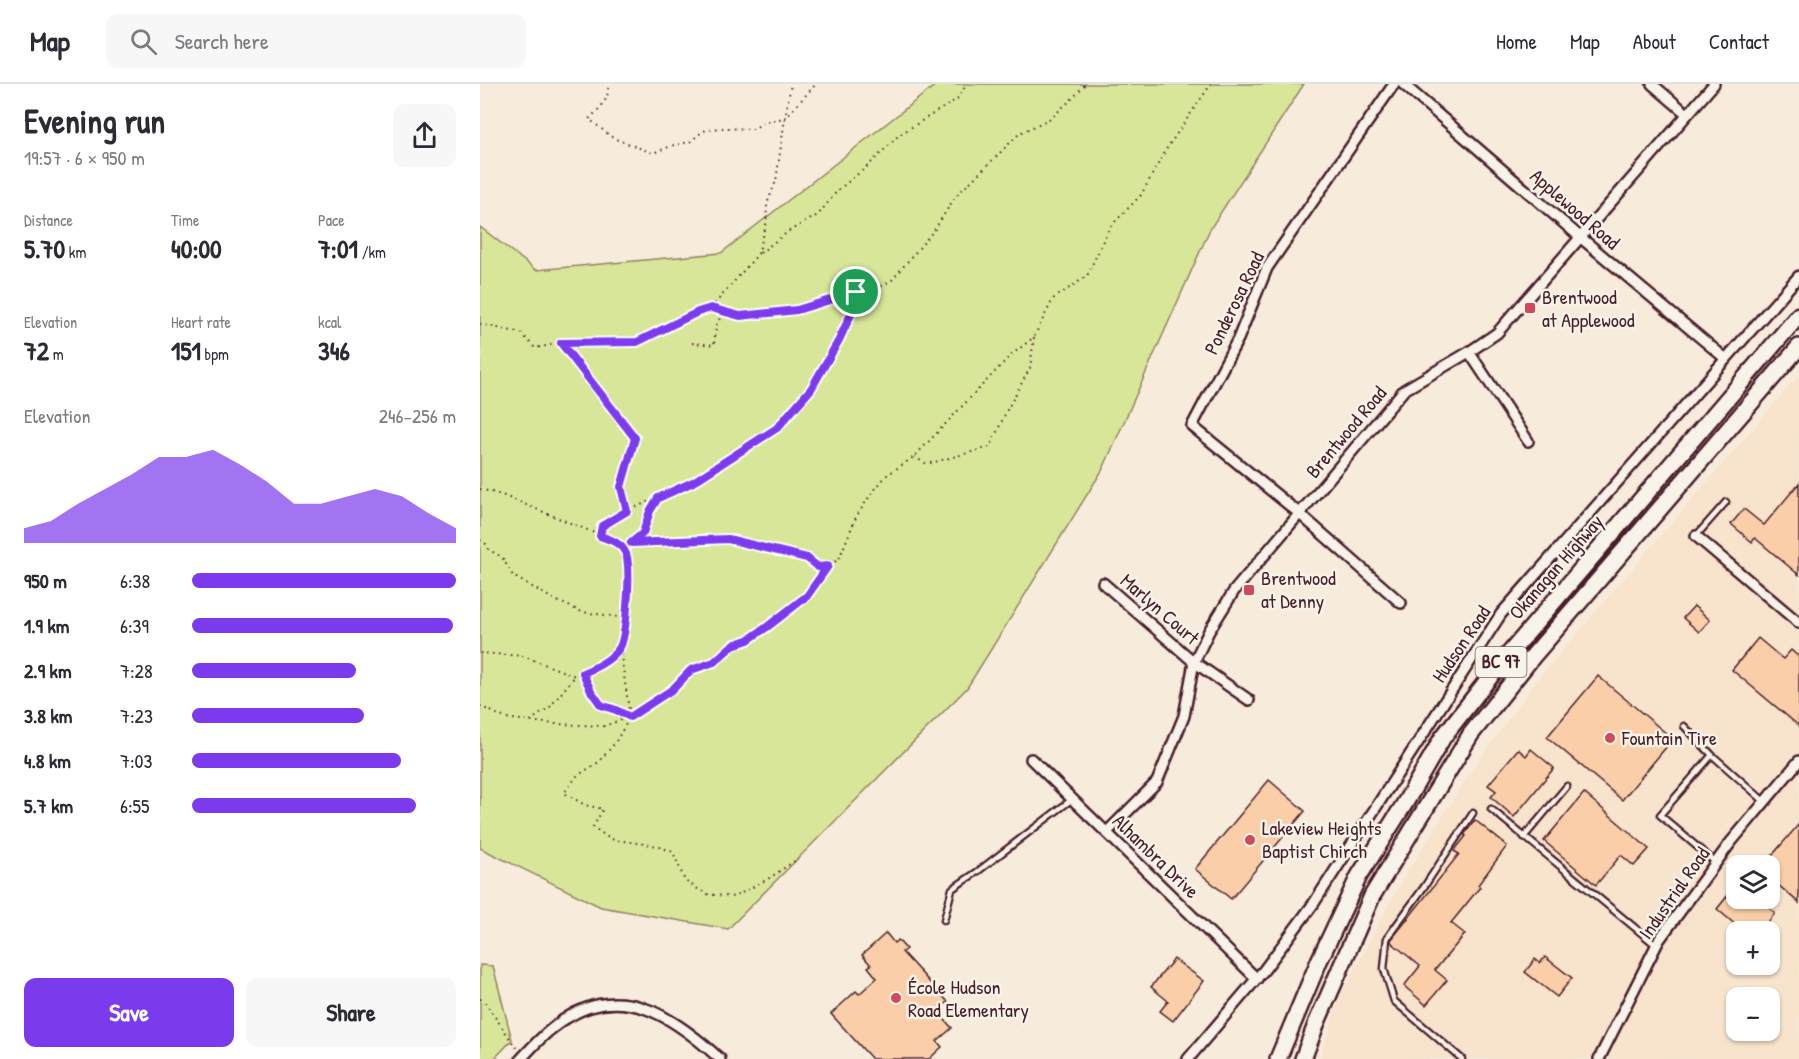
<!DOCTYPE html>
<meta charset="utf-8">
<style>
body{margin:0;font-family:"Patrick Hand",sans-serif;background:#f7f7f7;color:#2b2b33;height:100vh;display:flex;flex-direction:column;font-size:22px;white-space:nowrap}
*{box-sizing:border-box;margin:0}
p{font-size:20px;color:#7c7c81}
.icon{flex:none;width:33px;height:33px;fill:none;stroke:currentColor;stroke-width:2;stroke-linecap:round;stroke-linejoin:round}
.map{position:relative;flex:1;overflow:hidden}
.panel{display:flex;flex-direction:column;background:#fff;width:480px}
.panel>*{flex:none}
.buttons{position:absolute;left:1246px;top:771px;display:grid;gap:12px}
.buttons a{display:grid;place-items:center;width:54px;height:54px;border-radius:12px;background:#fff;box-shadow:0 2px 4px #0004;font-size:30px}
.pin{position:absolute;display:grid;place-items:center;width:51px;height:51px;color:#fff;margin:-26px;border:3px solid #fff;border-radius:50%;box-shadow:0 2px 6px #0007}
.round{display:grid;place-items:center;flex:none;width:63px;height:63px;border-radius:12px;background:#f7f7f7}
.head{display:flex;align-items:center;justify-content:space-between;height:102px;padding:0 24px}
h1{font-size:33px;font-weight:700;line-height:45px}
.figures{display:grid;grid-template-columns:repeat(3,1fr);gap:9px;height:102px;padding:6px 24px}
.figures div{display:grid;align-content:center}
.figures b{font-size:26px;font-weight:700}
.figures small{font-size:16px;font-weight:400}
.figures p{font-size:16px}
.chart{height:168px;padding:12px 24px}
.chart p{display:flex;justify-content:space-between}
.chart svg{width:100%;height:108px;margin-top:6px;fill:#7c3aed;opacity:.7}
.cta{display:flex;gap:12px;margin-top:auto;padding:12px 24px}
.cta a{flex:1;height:69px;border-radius:12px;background:#7c3aed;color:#fff;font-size:24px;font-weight:700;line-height:69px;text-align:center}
.cta a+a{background:#f7f7f7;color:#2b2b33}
ul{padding:0 24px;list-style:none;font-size:20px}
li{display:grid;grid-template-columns:96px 72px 1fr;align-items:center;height:45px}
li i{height:15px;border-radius:8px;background:#7c3aed}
header{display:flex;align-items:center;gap:36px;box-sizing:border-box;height:84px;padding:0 30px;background:#fff;border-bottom:2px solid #e1e1e2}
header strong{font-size:28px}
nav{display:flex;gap:33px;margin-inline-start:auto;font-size:21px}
.search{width:420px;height:54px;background:#f7f7f7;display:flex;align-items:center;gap:15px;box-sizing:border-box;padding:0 21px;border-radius:12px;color:#7c7c81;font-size:22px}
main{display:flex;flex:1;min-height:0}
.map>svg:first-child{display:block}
</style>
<header>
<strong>Map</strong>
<div class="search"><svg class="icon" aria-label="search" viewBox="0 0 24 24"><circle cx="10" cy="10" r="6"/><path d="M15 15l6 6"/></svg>Search here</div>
<nav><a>Home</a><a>Map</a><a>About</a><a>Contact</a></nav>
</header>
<main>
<section class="panel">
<div class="head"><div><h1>Evening run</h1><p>19:57 · 6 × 950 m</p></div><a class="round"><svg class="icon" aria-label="share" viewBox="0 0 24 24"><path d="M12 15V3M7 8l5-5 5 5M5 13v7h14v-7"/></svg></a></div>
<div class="figures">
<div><p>Distance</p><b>5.70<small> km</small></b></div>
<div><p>Time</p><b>40:00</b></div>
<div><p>Pace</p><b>7:01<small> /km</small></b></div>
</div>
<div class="figures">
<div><p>Elevation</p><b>72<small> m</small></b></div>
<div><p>Heart rate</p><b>151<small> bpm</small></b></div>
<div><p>kcal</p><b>346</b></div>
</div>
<div class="chart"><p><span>Elevation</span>246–256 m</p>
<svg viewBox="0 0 160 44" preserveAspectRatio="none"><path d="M0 44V38L10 35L20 28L30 22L40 16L50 9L60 9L70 6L80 12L90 19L100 28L110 28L120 25L130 22L140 25L150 32L160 38V44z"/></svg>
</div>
<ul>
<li><b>950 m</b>6:38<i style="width:100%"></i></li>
<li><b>1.9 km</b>6:39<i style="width:99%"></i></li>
<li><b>2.9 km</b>7:28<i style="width:62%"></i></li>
<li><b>3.8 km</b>7:23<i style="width:65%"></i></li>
<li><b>4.8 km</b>7:03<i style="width:79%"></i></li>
<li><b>5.7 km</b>6:55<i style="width:85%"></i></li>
</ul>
<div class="cta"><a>Save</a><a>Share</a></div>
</section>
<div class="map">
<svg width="1319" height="975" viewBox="0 0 1319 975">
<rect width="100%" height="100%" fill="#f7ecdb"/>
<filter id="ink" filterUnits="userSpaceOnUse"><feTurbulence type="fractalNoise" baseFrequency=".0167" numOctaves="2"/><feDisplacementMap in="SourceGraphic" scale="12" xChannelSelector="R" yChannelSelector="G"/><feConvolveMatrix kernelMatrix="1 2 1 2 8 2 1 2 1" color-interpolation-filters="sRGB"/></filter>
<g filter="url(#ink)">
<path fill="#f8e3cc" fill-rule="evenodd" d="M1319,291V975H840L858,917L921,798L992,686L1057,596ZM1257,782H1290V814H1257ZM1257,848H1290V880H1257ZM1257,914H1290V946H1257Z"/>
<path fill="#d8e699" stroke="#918262" stroke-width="1.5" d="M457,0H824L730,145L623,385L487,604L248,845L121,823L0,764V143L56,186L241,169Z
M0,881L13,882L32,956L14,975H0Z"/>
<path fill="#f9cea8" stroke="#4a1f2b" stroke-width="1.5" d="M1319,399V491L1275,454L1272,458L1251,440L1264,425L1284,441Z
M1214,522L1230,536L1219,548L1203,534Z
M1278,554L1303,575L1311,566L1319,573V642L1252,586Z
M1118,592L1193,655L1142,716L1067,653Z
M1038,665L1046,672L1051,665L1074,684L1034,733L1011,713L1016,707L1008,701Z
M789,696L825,727L751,815L715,785Z
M1104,709L1169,765L1154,782L1141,771L1116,801L1064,757Z
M995,736L1027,762L998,801L1000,803L971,839L985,850L955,886L967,896L946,921L924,902L940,882L911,858V856L979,770L974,767L986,752L984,751Z
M1319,740V819L1290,794V782H1283Z
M1257,800V814H1277L1295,829L1282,846L1277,842L1272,848H1264L1237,825Z
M406,849L414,859L418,856L426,865L422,868L468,918L457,927L472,944L457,957L462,963L449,975H392L351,930L376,907L379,910L397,894L388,883L391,881L382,871Z
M1065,873L1092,894L1077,913L1045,888L1055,875L1060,879Z
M694,875L724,897L693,937L680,927L688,917L671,903Z"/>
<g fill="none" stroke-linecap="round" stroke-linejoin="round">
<g stroke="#4a1f2b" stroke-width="9">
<path id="service" d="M1216,452L1246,418
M1204,642L1232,671
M1011,725L1177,862
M1044,753L1087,702
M1236,779L1180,731L1232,671L1285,718
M464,836L472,805L497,788L591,716
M982,975L914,917L904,885L907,854L944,803L993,729"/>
</g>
<g stroke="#4a1f2b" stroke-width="14">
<path id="minor" d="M914,0L787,184L758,255L712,342L820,430L921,519
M923,0L1100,153L1246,275
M1172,0L1207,30
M989,268L1048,357
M1216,452L1319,539
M623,499L714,578L769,616
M551,675L777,895
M627,748L677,698L704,632L714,578L729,547L754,507L924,306L989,268L1017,249L1234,0
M41,975C51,964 62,952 74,943C136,893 191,930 240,975
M708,975L784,886L834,819L1021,530L1319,192
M1119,975L1179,856L1251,758L1319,677"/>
</g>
<g stroke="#4a1f2b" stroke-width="20">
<path id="trunk" d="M798,975L839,877L879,792L925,719L963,653L1017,584L1319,231
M823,975L837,938L892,812L991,650L1053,572L1319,263"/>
</g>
<path stroke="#4a1f2b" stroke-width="2" stroke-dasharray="1.5 4.5" stroke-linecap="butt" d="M305,34L336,0
M305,34L311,0
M280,169L309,147L338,131L358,106L389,81L419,51L477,15L487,0
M232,225L260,232L317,226L376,209L397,205L412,196L455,145L475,113L540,49L571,34L593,14L605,0
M0,240L41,249L55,264L81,259L157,258L218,229L231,224L278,170L286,142L287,120L296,97L305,34L283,38L274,45L241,44L223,47L210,58L194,61L173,69L133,54L109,35C119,25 130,16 128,0
M212,259L234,261L236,242L243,228
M82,260L155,354L141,403L147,427
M434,373L447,380L510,363L527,326L550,284L554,253
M0,405L22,411L139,459L248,455L327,474L337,483L348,482L359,475L376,433L391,410L407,391L434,373L530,272L554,253L573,215L607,192L629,144L661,111L687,64L731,0
M120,451L122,442L147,427L213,398L297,344L331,305L359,256L372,228L376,209
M0,456L6,460L9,466L22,473L33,492L73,515L102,528L147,534
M151,459L163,449L170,427L176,416
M140,564L150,633L135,659L119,678L97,692L84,709L105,721L123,725L113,743L130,755L178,762L193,768L205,797L226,810L254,813L288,795L316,776
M0,569L43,572L95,592L121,582L140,564L147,539V485L146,470L139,459
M103,589L111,607L121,621L136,626L150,633
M0,622L25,634L74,640L124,642L150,633L193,605L211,586L234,578L253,561L268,556L287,543L327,512L348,482
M50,637L70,623L95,592
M0,915L4,917L37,965"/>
<use href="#service" stroke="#f7f3e8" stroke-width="4.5"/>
<use href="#minor" stroke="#f7f3e8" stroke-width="9"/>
<use href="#trunk" stroke="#f7f3e8" stroke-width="15"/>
</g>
</g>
<g fill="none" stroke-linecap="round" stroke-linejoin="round" filter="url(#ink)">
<g stroke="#fff" stroke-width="12">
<path id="route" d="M376,208L372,228L359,256L331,305L297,344L213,398L178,414L170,427L163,449L151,459L248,455L327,474L338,483L348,482L327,512L287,543L268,556L253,561L234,578L211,586L193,605L150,633L136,626L121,621L111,607L103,589C115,584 133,575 140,563C147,549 151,483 146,470C141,458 130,456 120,452L122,442L147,427L141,403L155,354L81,259L157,258L218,228L231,224L260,232L317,226Z"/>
</g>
<use href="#route" stroke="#7c3aed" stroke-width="8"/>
</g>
<g fill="#d1495b" stroke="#f7f3e8" stroke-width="2">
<rect x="1044" y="218" width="12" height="12" rx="3"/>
<rect x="763" y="500" width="12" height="12" rx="3"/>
<circle cx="1130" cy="654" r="6"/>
<circle cx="770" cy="756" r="6"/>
<circle cx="416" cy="914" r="6"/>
</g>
<g text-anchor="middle" stroke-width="5" stroke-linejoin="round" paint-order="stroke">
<rect fill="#f7f3e8" stroke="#7e5f64" stroke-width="1.5" x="995.5" y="563" width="51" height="30" rx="4.5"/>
<g font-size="18" font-weight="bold" fill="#4a1f2b">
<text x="1021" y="584">BC 97</text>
</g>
<g font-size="20" fill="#4a1f2b" stroke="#f7f3e8">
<text transform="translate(1095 125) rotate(41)" y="7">Applewood Road</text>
<text transform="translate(754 219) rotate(-64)" y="7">Ponderosa Road</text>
<text transform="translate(866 348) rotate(-50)" y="7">Brentwood Road</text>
<text transform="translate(1076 483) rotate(-49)" y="7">Okanagan Highway</text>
<text transform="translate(680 525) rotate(41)" y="7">Marlyn Court</text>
<text transform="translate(981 560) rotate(-56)" y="7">Hudson Road</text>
<text transform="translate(676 772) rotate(44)" y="7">Alhambra Drive</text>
<text transform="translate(1194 809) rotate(-55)" y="7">Industrial Road</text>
</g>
<g font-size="20" fill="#4a1f2b" stroke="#f7f3e8" text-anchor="start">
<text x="1062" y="220">Brentwood<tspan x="1062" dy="23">at Applewood</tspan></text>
<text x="781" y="501">Brentwood<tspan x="781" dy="23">at Denny</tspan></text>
<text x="1142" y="661">Fountain Tire</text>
<text x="782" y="751">Lakeview Heights<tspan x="782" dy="23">Baptist Chirch</tspan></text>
<text x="428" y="910">École Hudson<tspan x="428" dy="23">Road Elementary</tspan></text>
</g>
</g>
</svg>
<div class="buttons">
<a><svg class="icon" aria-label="layers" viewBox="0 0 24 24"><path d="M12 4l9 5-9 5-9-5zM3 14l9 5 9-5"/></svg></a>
<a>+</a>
<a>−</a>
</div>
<div class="pin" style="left:376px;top:208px;background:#1e9e55"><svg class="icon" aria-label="arrive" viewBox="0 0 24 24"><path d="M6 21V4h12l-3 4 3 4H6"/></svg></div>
</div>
</main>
